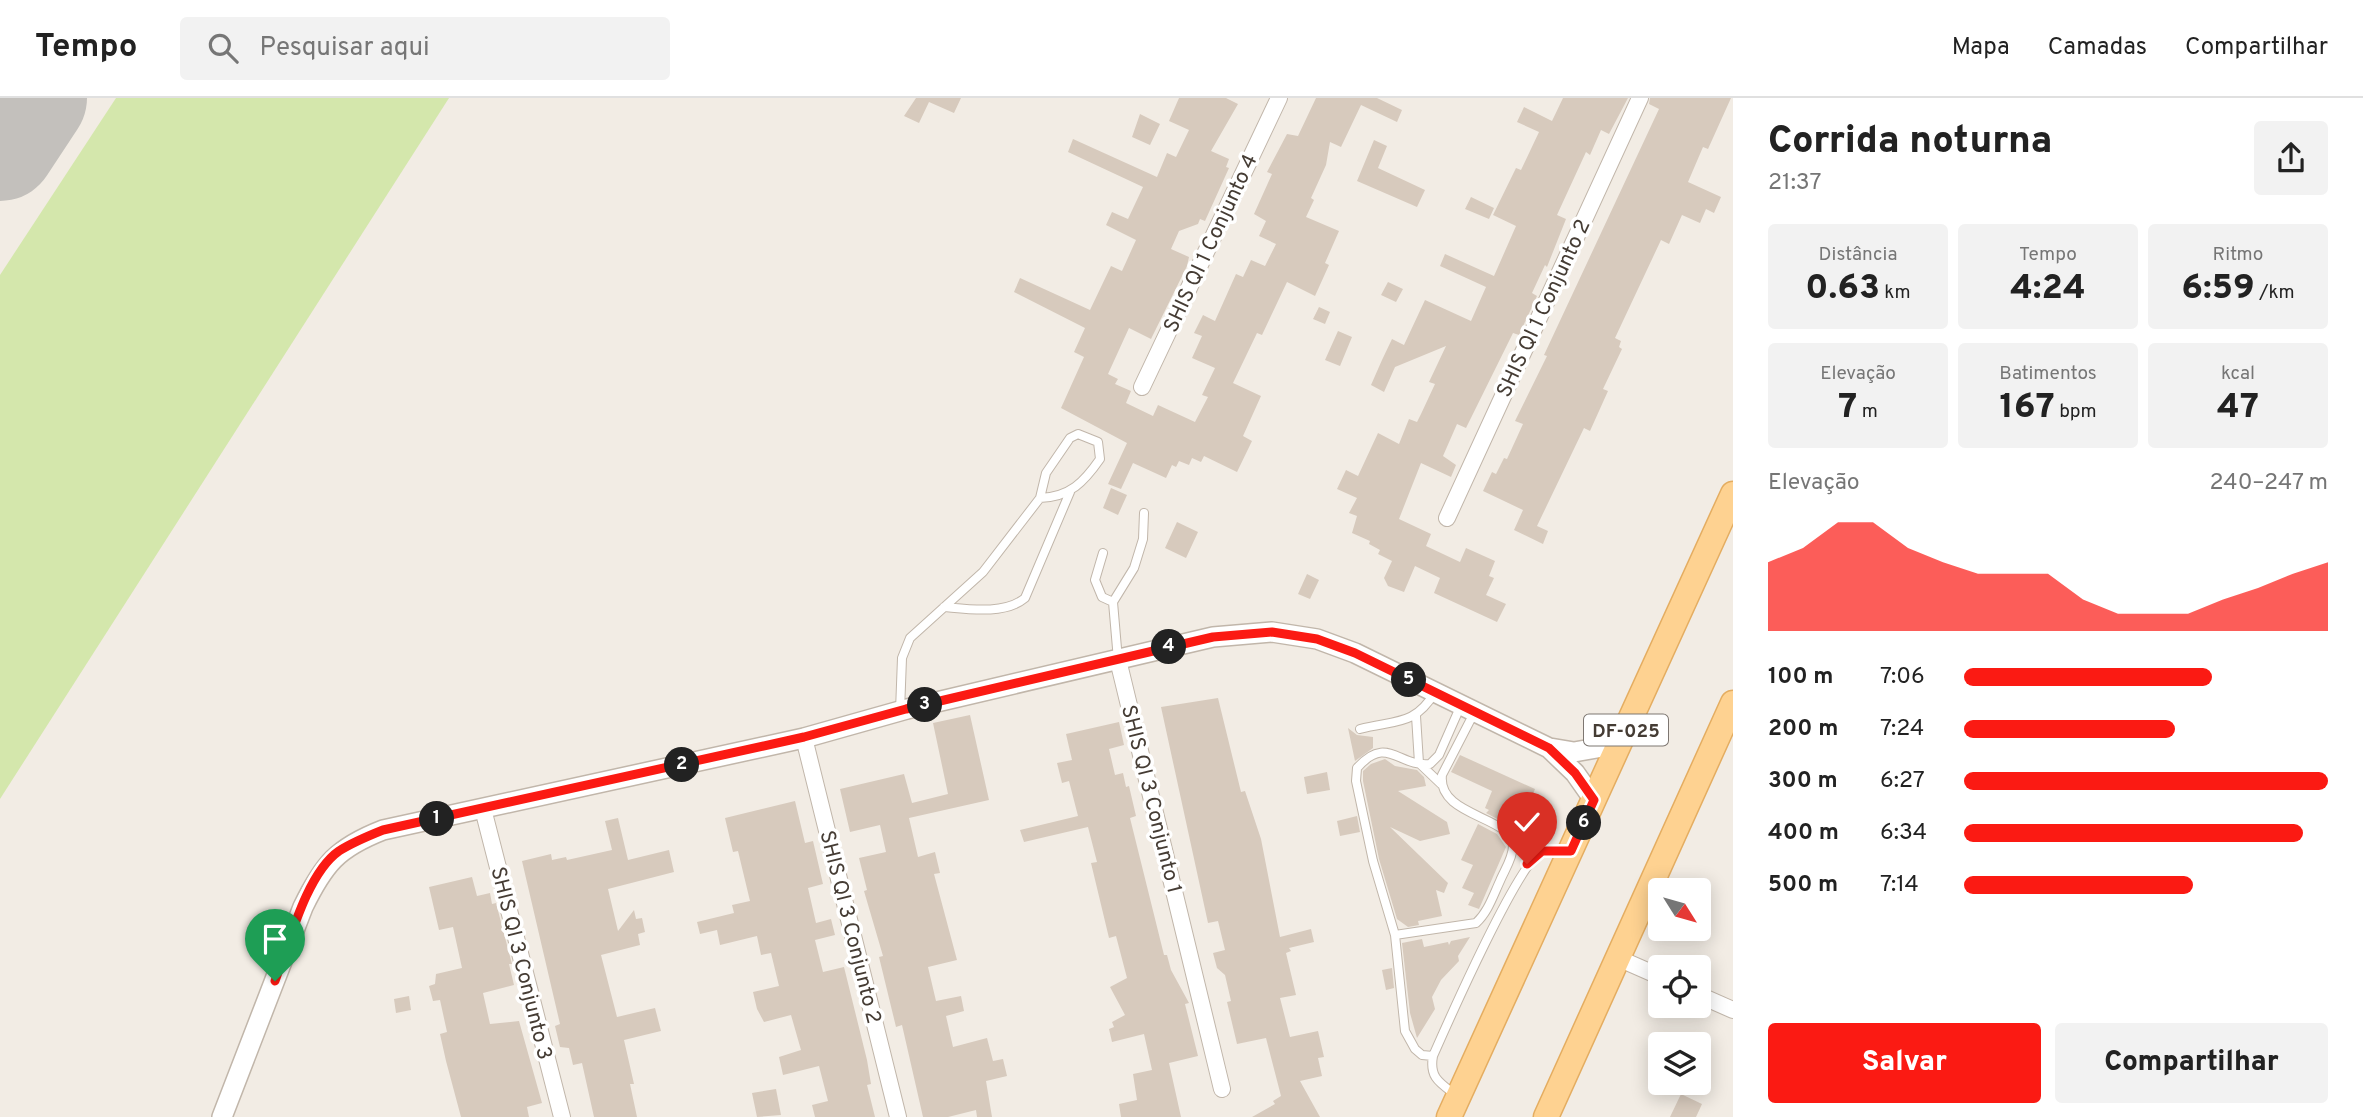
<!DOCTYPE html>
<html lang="pt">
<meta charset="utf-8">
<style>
body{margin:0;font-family:Overpass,sans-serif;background:#f2f2f2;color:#222;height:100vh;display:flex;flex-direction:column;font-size:26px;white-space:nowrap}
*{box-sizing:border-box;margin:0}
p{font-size:23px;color:#767676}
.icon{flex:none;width:38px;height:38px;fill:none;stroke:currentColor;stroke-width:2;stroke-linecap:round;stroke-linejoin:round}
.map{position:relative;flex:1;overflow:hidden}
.sheet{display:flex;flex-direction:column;background:#fff;width:630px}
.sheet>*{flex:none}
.needle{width:46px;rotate:127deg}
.fabs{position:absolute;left:1648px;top:780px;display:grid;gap:14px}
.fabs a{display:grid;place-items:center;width:63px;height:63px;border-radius:7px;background:#fff;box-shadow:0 4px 18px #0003;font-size:35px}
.pin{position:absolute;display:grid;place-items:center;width:60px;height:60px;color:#fff;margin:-72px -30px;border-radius:50% 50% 50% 0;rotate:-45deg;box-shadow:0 0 7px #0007}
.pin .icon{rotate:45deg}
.km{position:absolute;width:35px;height:35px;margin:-18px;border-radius:50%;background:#222;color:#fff;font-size:19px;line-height:35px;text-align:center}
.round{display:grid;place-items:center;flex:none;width:74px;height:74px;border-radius:7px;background:#f2f2f2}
.headline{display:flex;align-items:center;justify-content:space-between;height:119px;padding:0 35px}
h1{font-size:38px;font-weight:800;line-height:52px}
.figures{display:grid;grid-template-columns:repeat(3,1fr);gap:10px;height:119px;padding:7px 35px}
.figures div{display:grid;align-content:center;border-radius:7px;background:#f2f2f2;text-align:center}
.figures b{font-size:35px;font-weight:800}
.figures small{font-size:19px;font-weight:400}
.figures p{font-size:19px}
.chart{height:196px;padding:14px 35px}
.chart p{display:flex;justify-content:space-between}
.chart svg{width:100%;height:126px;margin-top:7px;fill:#fb1a13;opacity:.7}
.primary-button{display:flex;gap:14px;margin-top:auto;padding:14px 35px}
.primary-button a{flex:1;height:80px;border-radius:7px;background:#fb1a13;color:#fff;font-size:28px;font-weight:800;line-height:80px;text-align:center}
.primary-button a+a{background:#f2f2f2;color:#222}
ul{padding:0 35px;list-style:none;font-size:23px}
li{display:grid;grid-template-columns:112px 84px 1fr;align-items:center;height:52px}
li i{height:18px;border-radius:9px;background:#fb1a13}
header{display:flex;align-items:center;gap:42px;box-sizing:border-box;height:98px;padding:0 35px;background:#fff;border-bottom:2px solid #e0e0e0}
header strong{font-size:33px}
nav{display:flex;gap:38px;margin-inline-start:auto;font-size:24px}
.search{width:490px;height:63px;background:#f2f2f2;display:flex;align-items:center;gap:18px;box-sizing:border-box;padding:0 24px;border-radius:7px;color:#767676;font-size:26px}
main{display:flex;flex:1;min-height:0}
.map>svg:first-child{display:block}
</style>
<header>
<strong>Tempo</strong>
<div class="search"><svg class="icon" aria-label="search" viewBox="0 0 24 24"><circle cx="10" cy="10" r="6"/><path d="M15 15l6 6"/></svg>Pesquisar aqui</div>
<nav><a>Mapa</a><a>Camadas</a><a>Compartilhar</a></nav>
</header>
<main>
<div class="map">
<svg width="1733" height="1019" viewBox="0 0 1733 1019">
<rect width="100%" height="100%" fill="#f2ece4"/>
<path fill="#d4e7ac" d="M116,0H449L0,701V177Z"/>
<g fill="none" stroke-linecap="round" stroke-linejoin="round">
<path stroke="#c3c0bc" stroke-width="112" d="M0,47L31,0"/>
</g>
<path fill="#d7cabd" d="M916,0H961L954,15L929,4L919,25L904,18Z
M1179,0H1226L1238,6L1211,53L1229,61L1226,69L1229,70L1205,123L1200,121L1198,126L1179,133L1171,151L1189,159L1187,168L1151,241L1129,230L1108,276L1118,281L1115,286L1131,293L1126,305L1153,318L1158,307L1195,324L1208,299L1202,297L1215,270L1192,260L1202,238L1194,235L1203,217L1215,223L1236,176L1243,179L1251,162L1265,168L1276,146L1259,138L1266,123L1254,116L1272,76L1267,74L1287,36L1298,38L1316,0H1377L1402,12L1397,24L1361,7L1341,49L1330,44L1326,67L1311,100L1314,102L1306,119L1339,133L1325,165L1329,167L1315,198L1287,184L1262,237L1257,235L1233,285L1261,298L1243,338L1252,343L1237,374L1204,358L1201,364L1192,360L1189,367L1179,363L1176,369L1172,367L1166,380L1133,365L1121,391L1108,386L1127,345L1061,310L1084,259L1074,254L1085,230L1014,194L1020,180L1090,212L1111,168L1122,173L1136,142L1106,127L1112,114L1128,121L1143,89L1068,54L1073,41L1157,79L1167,55L1176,59L1189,32L1169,23Z
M1563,0H1628L1609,36L1601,32L1590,57L1586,54L1557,117L1566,121L1547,169L1545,167L1532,195L1537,198L1519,237L1513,235L1466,330L1457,326L1443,358L1456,367L1451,379L1421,365L1399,421L1431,436L1426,448L1460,464L1466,450L1495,463L1489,478L1494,480L1486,497L1506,506L1497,524L1434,495L1440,480L1415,468L1404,494L1388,488L1384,480L1392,463L1378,456L1380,452L1369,446L1370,443L1352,435L1357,418L1349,415L1357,400L1337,391L1346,372L1358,378L1378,335L1399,346L1409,321L1417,324L1421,316L1435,286L1429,284L1446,248L1395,269L1384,294L1371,287L1382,262L1392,241L1404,247L1425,202L1471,223L1486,189L1440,168L1445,156L1494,178L1516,128L1493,117L1516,70L1521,72L1539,34L1517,24L1524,9L1552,23Z
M1650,0H1731L1708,51L1703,49L1688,84L1721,99L1714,115L1706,111L1700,125L1682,117L1669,146L1661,142L1615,240L1621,243L1619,249L1622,251L1603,291L1608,293L1590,333L1584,330L1537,428L1548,433L1543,446L1514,432L1523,412L1483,393L1492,374L1496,376L1504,360L1507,361L1523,326L1515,323L1547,258L1544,257L1659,11L1649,6Z
M1140,16L1160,26L1150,47L1132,39Z
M1374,42L1387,48L1378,70L1425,92L1417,109L1357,83Z
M1471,99L1494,110L1489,121L1465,111Z
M1388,184L1403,191L1396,204L1381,197Z
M1319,209L1330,214L1325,226L1313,221Z
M1338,233L1352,239L1340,268L1325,262Z
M1111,390L1127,397L1118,417L1103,410Z
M1177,424L1198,434L1186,460L1165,450Z
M1307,476L1319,482L1310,501L1298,496Z
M1218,600L1241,694L1245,693L1261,741L1280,839L1311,831L1314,844L1289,850L1291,853L1286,855L1296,897L1280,900L1290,939L1318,933L1324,959L1318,960L1322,978L1300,983L1320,1019H1252L1275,1006L1273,1003L1281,998L1266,940L1237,946L1227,904L1231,903L1225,877L1217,870L1213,855L1225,852L1218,823L1208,825L1161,609Z
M970,617L989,702L909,720L918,759L935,754L940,775L934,776L957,862L928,869L936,903L961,898L964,913L946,918L953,949L987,940L993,963L1003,961L1007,978L986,983L992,1019H977L976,1012L948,1019H923L902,927L896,929L879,859L883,858L864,793L867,792L859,760L886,754L880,727L850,734L840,691L904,676L912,705L948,696L933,625Z
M1119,624L1124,647L1109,651L1115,677L1123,675L1126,689L1129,688L1136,718L1130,720L1164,857H1167L1171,872L1189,905L1185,906L1198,958L1169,965L1181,1019H1121L1119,1006L1137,1002L1133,976L1152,972L1144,936L1112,944L1109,931L1114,929L1112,924L1125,917L1110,889L1127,880L1116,838L1109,840L1091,765L1097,764L1088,729L1024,744L1020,732L1078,718L1069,683L1062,685L1057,665L1072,662L1066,636Z
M1348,630L1357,637L1373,639V650L1355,663Z
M1460,657L1535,691L1520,726L1502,718L1503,724L1486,715L1489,712L1485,710L1492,693L1451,674Z
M1385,661L1395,668L1417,672L1424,679L1426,688L1398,693L1447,724L1450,736L1420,743L1390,729L1448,785L1444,795L1436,792L1442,818L1418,823L1419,827L1408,829L1397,821L1379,761L1363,683V673L1371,666Z
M1327,674L1330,692L1307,696L1304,679Z
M795,703L805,745L813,743L823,786L808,790L816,825L831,821L835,837L815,842L823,874L844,869L867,962L871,986L867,987L875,1019H815L812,1007L828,1003L819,968L783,977L779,959L801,952L791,917L764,924L757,911L753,894L779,888L771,855L761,857L757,838L720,847L717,832L700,836L697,824L734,815L732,807L750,803L738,753L733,754L725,720Z
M1357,718L1360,734L1340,738L1337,723Z
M618,720L628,762L669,752L674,774L608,791L618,833L634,812L636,821L642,820L645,834L638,836L640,847L601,857L617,919L655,910L661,933L624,942L634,986H630L637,1019H594L582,965L573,967L569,950L560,949L555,928L560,926L522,763L551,756L552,762L566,759L567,762L612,752L605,723Z
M1478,726L1497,736L1506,749L1479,811L1468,807L1474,795L1462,790L1473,767L1461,762Z
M472,779L477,798L490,795L492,806L496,805L512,866H509L514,887L483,895L490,926L519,923L542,1005L527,1009L529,1019H461L446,963L440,936L447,934L440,902L433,903L429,888L435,886L436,876L462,870L453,829L439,832L429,789Z
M1470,839L1458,858L1459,863L1441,882L1432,899L1435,911L1417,940L1410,915L1402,845L1422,841L1424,849L1448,844L1449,847L1451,843Z
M1392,870L1394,890L1386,892L1382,872Z
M409,898L411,912L396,915L394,901Z
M776,991L781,1017L757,1019L752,995Z
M1681,996L1702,1006L1696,1019H1670Z"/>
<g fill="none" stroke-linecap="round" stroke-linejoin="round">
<g stroke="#c1b6aa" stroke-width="10">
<path id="service" d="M1103,455L1095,482L1102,499L1113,504
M944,509C967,511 1005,517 1025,500L1070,394
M1118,562L1113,504L1134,470L1143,441L1144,415
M900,613L902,560L910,540L983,474L1040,400L1046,375L1070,340L1078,336L1098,344L1100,361C1084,384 1070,399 1040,400
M1416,618L1419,665L1441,686
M1360,631C1395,622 1415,628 1435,594
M1395,837L1476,825C1488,814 1493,798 1500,783C1504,773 1513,760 1513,748C1513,718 1437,719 1442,677L1474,615
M1433,958L1422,957L1415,951L1405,933L1395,837L1373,763L1356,683L1357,670C1387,636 1398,669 1430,666L1439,657L1461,607
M1457,998C1440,985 1429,980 1433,958C1448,924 1518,765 1542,753H1568"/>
</g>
<g stroke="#c1b6aa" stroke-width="18">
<path id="minor" d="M1142,289L1279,0
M1447,420L1640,0
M1118,562L1222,991
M804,640L898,1019
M483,711L562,1019
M1620,861L1661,879
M1699,897L1733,912"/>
</g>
<g stroke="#c1b6aa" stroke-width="22">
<path id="tertiary" d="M1550,650L1574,654L1620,646
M222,1019L303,809C324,766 337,750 383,732L804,640L907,611L1213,539L1272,534L1317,541L1355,555L1549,650L1575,675L1594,702"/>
</g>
<g stroke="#e4ad61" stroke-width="27">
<path id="primary" d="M1449,1019L1733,396
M1546,1019L1733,605"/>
</g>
<use href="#service" stroke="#fff" stroke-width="8"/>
<use href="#minor" stroke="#fff" stroke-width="16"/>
<use href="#tertiary" stroke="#fff" stroke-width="19"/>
<use href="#primary" stroke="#fed291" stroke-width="24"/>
</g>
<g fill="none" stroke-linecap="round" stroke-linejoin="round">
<g stroke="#fff" stroke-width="14">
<path id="route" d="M275,883C289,846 306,776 339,753C353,744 368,738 383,732L804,639L906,611L1213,539L1272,534L1317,541L1355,555L1549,650L1575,675L1594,702L1571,753H1542L1527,766"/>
</g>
<use href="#route" stroke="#fb1a13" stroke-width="9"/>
</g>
<g text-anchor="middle" stroke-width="7" stroke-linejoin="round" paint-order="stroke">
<rect fill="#fff" stroke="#7d7671" stroke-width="2" x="1584" y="616.5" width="84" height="31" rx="5"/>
<g font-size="19" font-weight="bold" fill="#453c34">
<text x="1626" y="639">DF-025</text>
</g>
<g font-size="21" fill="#453c34" stroke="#fff">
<text transform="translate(1210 145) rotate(-65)" y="7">SHIS QI 1 Conjunto 4</text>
<text transform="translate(1543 210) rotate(-65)" y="7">SHIS QI 1 Conjunto 2</text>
<text transform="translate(1152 701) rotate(76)" y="7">SHIS QI 3 Conjunto 1</text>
<text transform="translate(851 829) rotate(76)" y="7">SHIS QI 3 Conjunto 2</text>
<text transform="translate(522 865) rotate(76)" y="7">SHIS QI 3 Conjunto 3</text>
</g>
</g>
</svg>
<div class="fabs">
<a><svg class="needle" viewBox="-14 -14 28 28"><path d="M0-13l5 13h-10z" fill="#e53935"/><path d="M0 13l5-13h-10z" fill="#767676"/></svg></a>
<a><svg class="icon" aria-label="locate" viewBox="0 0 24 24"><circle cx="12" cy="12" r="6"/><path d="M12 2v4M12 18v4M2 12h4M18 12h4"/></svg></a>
<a><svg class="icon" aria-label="layers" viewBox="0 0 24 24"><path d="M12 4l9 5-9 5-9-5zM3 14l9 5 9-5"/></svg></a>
</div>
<div class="pin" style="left:275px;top:883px;background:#1e9e55"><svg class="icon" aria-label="arrive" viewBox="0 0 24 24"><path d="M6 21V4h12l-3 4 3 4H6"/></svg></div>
<div class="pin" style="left:1527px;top:766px;background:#d93025"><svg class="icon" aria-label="check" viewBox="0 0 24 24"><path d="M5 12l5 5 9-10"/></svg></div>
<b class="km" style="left:437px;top:721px">1</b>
<b class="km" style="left:682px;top:667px">2</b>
<b class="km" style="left:925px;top:607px">3</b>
<b class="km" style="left:1169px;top:549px">4</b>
<b class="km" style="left:1409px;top:582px">5</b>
<b class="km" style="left:1584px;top:725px">6</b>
</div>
<section class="sheet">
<div class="headline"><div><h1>Corrida noturna</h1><p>21:37</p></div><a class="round"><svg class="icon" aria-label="share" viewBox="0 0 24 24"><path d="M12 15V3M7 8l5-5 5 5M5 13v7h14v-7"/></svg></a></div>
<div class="figures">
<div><p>Distância</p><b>0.63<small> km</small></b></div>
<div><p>Tempo</p><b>4:24</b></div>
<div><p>Ritmo</p><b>6:59<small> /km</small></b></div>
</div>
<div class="figures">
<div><p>Elevação</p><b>7<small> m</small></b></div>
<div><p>Batimentos</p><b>167<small> bpm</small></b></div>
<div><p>kcal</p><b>47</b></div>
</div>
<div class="chart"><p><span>Elevação</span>240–247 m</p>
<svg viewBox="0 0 160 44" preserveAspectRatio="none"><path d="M0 44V20L10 15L20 6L30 6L40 15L50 20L60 24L70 24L80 24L90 33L100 38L110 38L120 38L130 33L140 29L150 24L160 20V44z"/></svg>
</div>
<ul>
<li><b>100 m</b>7:06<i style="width:68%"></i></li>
<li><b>200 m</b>7:24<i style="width:58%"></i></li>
<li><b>300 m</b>6:27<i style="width:100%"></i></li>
<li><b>400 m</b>6:34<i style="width:93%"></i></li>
<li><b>500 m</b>7:14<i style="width:63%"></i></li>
</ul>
<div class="primary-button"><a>Salvar</a><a>Compartilhar</a></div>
</section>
</main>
